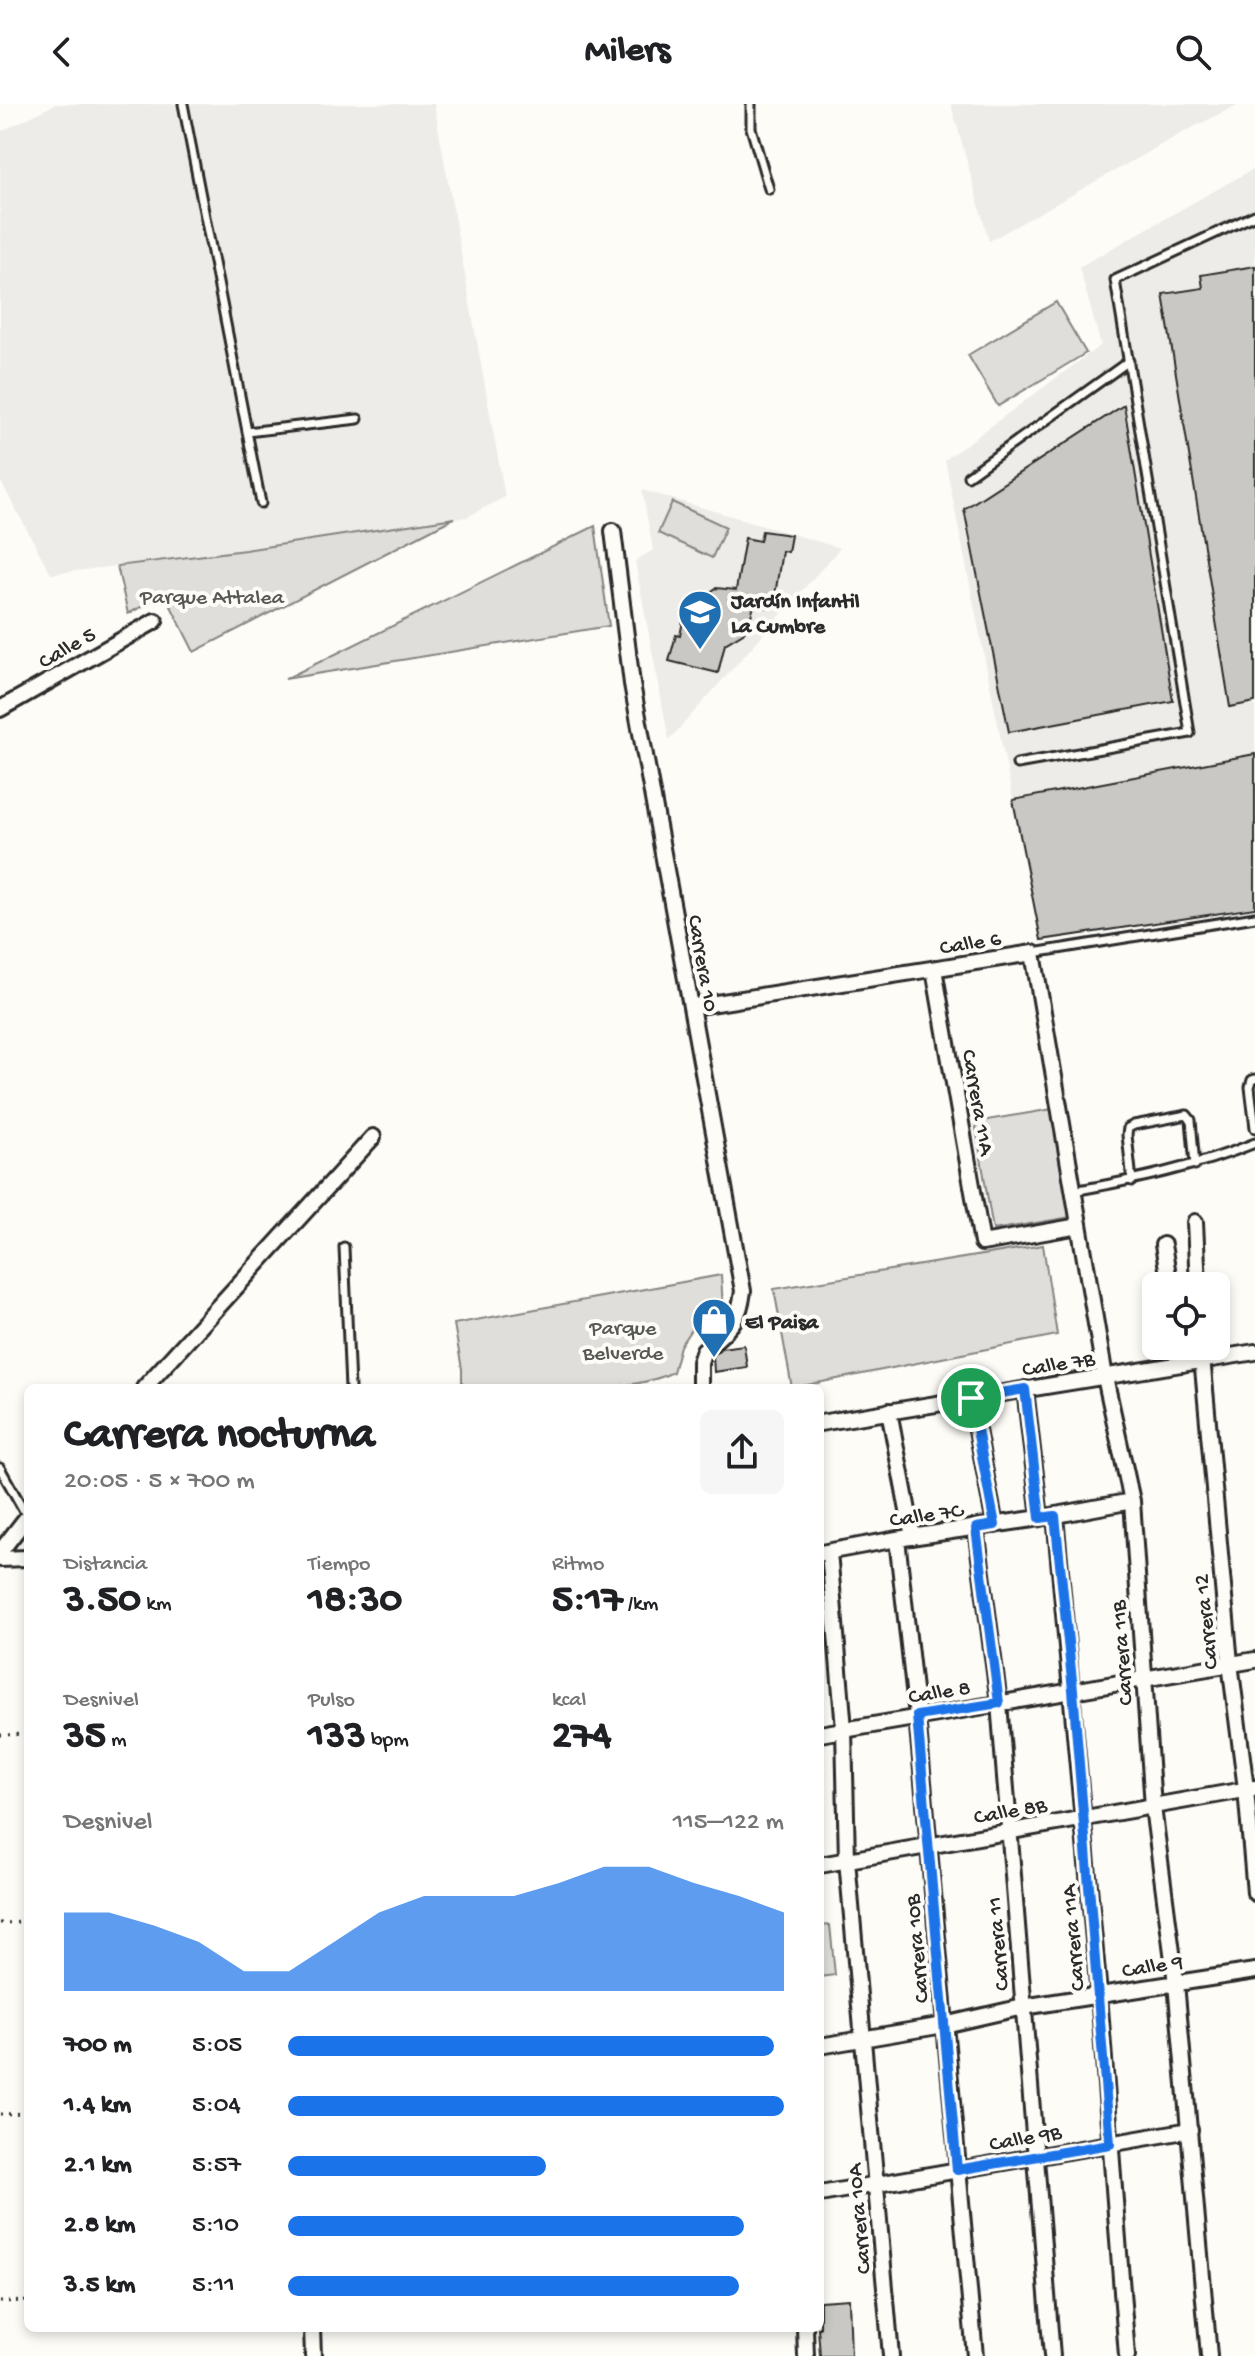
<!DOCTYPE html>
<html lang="es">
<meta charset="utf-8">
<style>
body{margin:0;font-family:"Gochi Hand",sans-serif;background:#f6f6f6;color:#202124;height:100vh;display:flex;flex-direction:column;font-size:30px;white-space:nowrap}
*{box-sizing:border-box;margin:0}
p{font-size:26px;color:#757577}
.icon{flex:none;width:44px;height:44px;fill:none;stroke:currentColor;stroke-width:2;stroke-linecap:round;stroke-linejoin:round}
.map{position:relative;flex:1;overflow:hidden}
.panel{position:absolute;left:24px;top:1280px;width:800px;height:948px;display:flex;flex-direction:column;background:#fff;border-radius:12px;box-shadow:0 4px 12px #0003}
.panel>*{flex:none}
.fabs{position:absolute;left:1142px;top:1168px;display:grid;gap:16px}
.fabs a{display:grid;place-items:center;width:88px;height:88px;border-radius:12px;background:#fff;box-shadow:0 4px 12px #0003;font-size:40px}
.pin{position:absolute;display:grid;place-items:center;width:68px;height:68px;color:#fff;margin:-34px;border:4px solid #fff;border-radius:50%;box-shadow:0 2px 8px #0007}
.round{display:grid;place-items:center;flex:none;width:84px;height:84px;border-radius:12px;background:#f6f6f6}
.overview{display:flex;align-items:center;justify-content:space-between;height:136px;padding:0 40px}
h1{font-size:44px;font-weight:700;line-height:60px}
.figures{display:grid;grid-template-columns:repeat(3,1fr);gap:12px;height:136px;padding:8px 40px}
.figures div{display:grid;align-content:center}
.figures b{font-size:40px;font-weight:700}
.figures small{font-size:22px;font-weight:400}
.figures p{font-size:22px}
.chart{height:224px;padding:16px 40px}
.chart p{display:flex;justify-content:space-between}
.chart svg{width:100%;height:144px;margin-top:8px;fill:#1a73e8;opacity:.7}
ul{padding:0 40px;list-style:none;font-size:26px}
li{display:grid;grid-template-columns:128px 96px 1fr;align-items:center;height:60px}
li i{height:20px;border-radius:10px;background:#1a73e8}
header{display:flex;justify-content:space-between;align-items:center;height:104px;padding:0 40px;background:#fff;font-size:36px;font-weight:700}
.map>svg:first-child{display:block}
</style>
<header><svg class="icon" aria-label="back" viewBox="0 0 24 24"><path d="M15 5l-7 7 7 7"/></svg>Milers<svg class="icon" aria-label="search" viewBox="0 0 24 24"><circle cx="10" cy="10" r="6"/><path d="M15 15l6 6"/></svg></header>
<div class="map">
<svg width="1255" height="2252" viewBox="0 0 1255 2252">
<rect width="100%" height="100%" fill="#fdfcf7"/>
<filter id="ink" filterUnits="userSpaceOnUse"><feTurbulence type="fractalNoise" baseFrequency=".0125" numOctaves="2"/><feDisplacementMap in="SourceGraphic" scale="16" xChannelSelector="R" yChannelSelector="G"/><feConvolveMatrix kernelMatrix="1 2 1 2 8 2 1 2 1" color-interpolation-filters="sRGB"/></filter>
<g filter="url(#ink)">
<path fill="#edece8" d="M56,0H434L505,393L467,413L245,446L51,470L0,376V28Z
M951,0H1239L1184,28L989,137Z
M1255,64V804L1041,836L945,356L1101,241L1079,163Z
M642,386L840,444L669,636L635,457L653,446Z"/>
<path fill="#dfdeda" stroke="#858482" stroke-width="2" d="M1056,198L1086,249L998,302L968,251Z
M672,398L726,423L712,454L658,429Z
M454,414L194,548L165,490L128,510L117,462L245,446Z
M595,422L609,522L285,575Z
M1053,1005L1071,1113L993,1126L975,1018Z
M1043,1141L1057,1231L792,1284L774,1185Z
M721,1171L723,1204L694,1221L680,1242L673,1268C624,1293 519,1284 462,1284V1265L454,1220Z
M830,1821L835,1871L820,1873V1822Z"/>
<path fill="#c9c8c4" stroke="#2b2b2b" stroke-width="2" d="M1255,162V598L1230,603L1163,190L1203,184L1201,171Z
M1124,301L1173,597L1009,628L964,405Z
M762,427L791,431L788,448L782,447L773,504L754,502L748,522L743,529L725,540L718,569L669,557L676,531L680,532L683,517L694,519L697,501L702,494L716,484L736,486L745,434L760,437Z
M1255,650V804L1041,836L1013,696Z
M744,1241L747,1263L714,1268L713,1252L721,1244Z
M849,2195L851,2252H820L818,2224H820V2197Z"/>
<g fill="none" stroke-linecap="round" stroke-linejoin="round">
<g stroke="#2b2b2b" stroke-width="13">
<path id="lane" d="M183,0L261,399
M751,0V24L769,85
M247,328L358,315
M968,372L1129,257
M1017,660L1190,629L1115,176L1255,111
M1033,849L1255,813
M1255,975L1252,976L1250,983L1255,1024
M1132,1077L1127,1031L1128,1024L1134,1021L1187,1011L1191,1016L1195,1061
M1073,1087C1135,1076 1196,1063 1255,1039
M344,1143L350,1284
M0,1364L27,1412"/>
</g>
<g stroke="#2b2b2b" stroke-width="20">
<path id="street" d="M613,427L632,580L743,1187C739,1220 727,1225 704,1246L700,1258V1284
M0,605L155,517
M934,865L982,1139L1079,1122
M691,903L1033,849L1105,1273L1132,1397L1153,1703L1176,1879L1209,2252
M1195,1118L1198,1182
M1163,1141L1170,1182
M1180,1242L1183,1260
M1201,1242L1230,1559L1246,1685L1255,1789
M144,1284L373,1033
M1025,1285L1040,1414
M971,1294L995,1421
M889,1307L913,1433
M820,1319L1255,1248
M1055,1412L1099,1891L1127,2252
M976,1424L999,1599L1052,2252
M897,1435L917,1612L975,2252
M0,1448L28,1412
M829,1448L844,1625L847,1756L891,2252
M821,1449L897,1435L1040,1414L1132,1397
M0,1455L28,1454
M820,1630L1255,1556
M820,1761L1255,1684
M820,1942L944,1921L1023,1903L1255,1867
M820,2090L1190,2026
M312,2224L313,2252
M805,2224L806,2252"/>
</g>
<path stroke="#2b2b2b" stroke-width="3" stroke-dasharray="2 6" stroke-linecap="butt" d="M0,1631L28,1630
M0,1819L28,1818
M0,2010L28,2009
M0,2198L28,2197"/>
<use href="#lane" stroke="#fdfcf7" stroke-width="7"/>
<use href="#street" stroke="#fdfcf7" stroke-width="14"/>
</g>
</g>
<g fill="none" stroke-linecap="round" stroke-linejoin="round" filter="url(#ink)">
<g stroke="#fff" stroke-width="16">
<path id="route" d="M1025,1285L1040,1414L1055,1412L1073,1586L1110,2040L957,2066L917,1612L999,1599L976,1424L995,1421L971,1294Z"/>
</g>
<use href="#route" stroke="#1a73e8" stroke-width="10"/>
</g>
<defs>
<g id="school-pin" transform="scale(2.3)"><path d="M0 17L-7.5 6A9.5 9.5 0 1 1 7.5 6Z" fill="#1f6fb2" stroke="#fdfcf7"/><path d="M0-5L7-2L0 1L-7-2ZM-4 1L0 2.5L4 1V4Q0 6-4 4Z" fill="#fff"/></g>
<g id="shop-pin" transform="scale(2.3)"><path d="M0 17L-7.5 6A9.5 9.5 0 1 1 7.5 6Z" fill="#1f6fb2" stroke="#fdfcf7"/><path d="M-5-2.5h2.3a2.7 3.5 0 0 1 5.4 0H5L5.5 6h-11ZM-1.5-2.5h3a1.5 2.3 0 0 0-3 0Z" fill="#fff"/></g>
</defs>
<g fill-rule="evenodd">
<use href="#school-pin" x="700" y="508"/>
<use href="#shop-pin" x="714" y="1216"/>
</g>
<g text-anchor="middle" stroke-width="8" stroke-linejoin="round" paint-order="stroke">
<g font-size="22" fill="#585857" stroke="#fdfcf7">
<text x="212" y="499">Parque Attalea</text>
<text x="623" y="1230">Parque<tspan x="623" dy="25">Belverde</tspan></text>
</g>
<g font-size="22" font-weight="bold" fill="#2b2b2b" stroke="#fdfcf7" text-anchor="start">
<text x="731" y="503">Jardín Infantil<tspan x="731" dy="25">La Cumbre</tspan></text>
<text x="745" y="1224">El Paisa</text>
</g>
<g font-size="22" fill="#2b2b2b" stroke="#fdfcf7">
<text transform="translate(66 542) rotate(-30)" y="8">Calle 5</text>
<text transform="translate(970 837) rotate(-9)" y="8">Calle 6</text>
<text transform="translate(705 859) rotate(80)" y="8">Carrera 10</text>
<text transform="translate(980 998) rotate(80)" y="8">Carrera 11A</text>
<text transform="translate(1058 1258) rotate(-9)" y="8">Calle 7B</text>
<text transform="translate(926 1409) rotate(-8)" y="8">Calle 7C</text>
<text transform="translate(1204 1518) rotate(-96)" y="8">Carrera 12</text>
<text transform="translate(1120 1549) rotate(-94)" y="8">Carrera 11B</text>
<text transform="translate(939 1586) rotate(-9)" y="8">Calle 8</text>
<text transform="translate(1010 1705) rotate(-10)" y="8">Calle 8B</text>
<text transform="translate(1071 1834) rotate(-95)" y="8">Carrera 11A</text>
<text transform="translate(996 1840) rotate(-95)" y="8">Carrera 11</text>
<text transform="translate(915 1845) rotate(-95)" y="8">Carrera 10B</text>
<text transform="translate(1152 1860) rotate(-9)" y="8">Calle 9</text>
<text transform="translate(1025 2032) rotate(-10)" y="8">Calle 9B</text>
<text transform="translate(857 2115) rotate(-95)" y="8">Carrera 10A</text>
</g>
</g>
</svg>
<div class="fabs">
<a><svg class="icon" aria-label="locate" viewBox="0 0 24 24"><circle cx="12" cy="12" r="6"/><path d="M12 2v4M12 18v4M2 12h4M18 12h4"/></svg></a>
</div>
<div class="pin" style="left:971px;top:1294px;background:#1e9e55"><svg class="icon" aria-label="arrive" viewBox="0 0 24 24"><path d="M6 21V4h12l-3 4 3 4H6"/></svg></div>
<section class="panel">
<div class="overview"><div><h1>Carrera nocturna</h1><p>20:05 · 5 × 700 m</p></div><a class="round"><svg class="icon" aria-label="share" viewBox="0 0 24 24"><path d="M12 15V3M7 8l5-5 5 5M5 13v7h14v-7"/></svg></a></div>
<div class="figures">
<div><p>Distancia</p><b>3.50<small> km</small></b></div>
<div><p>Tiempo</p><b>18:30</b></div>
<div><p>Ritmo</p><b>5:17<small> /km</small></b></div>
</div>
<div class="figures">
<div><p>Desnivel</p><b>35<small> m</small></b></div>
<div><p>Pulso</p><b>133<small> bpm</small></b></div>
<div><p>kcal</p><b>274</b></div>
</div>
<div class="chart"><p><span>Desnivel</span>115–122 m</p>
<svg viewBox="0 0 160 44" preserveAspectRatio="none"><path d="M0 44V20L10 20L20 24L30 29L40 38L50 38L60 29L70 20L80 15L90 15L100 15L110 11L120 6L130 6L140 11L150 15L160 20V44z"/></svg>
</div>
<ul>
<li><b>700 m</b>5:05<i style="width:98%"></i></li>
<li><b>1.4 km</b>5:04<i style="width:100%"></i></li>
<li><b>2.1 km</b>5:57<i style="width:52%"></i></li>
<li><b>2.8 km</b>5:10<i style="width:92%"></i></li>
<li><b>3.5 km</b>5:11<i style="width:91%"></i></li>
</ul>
</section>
</div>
